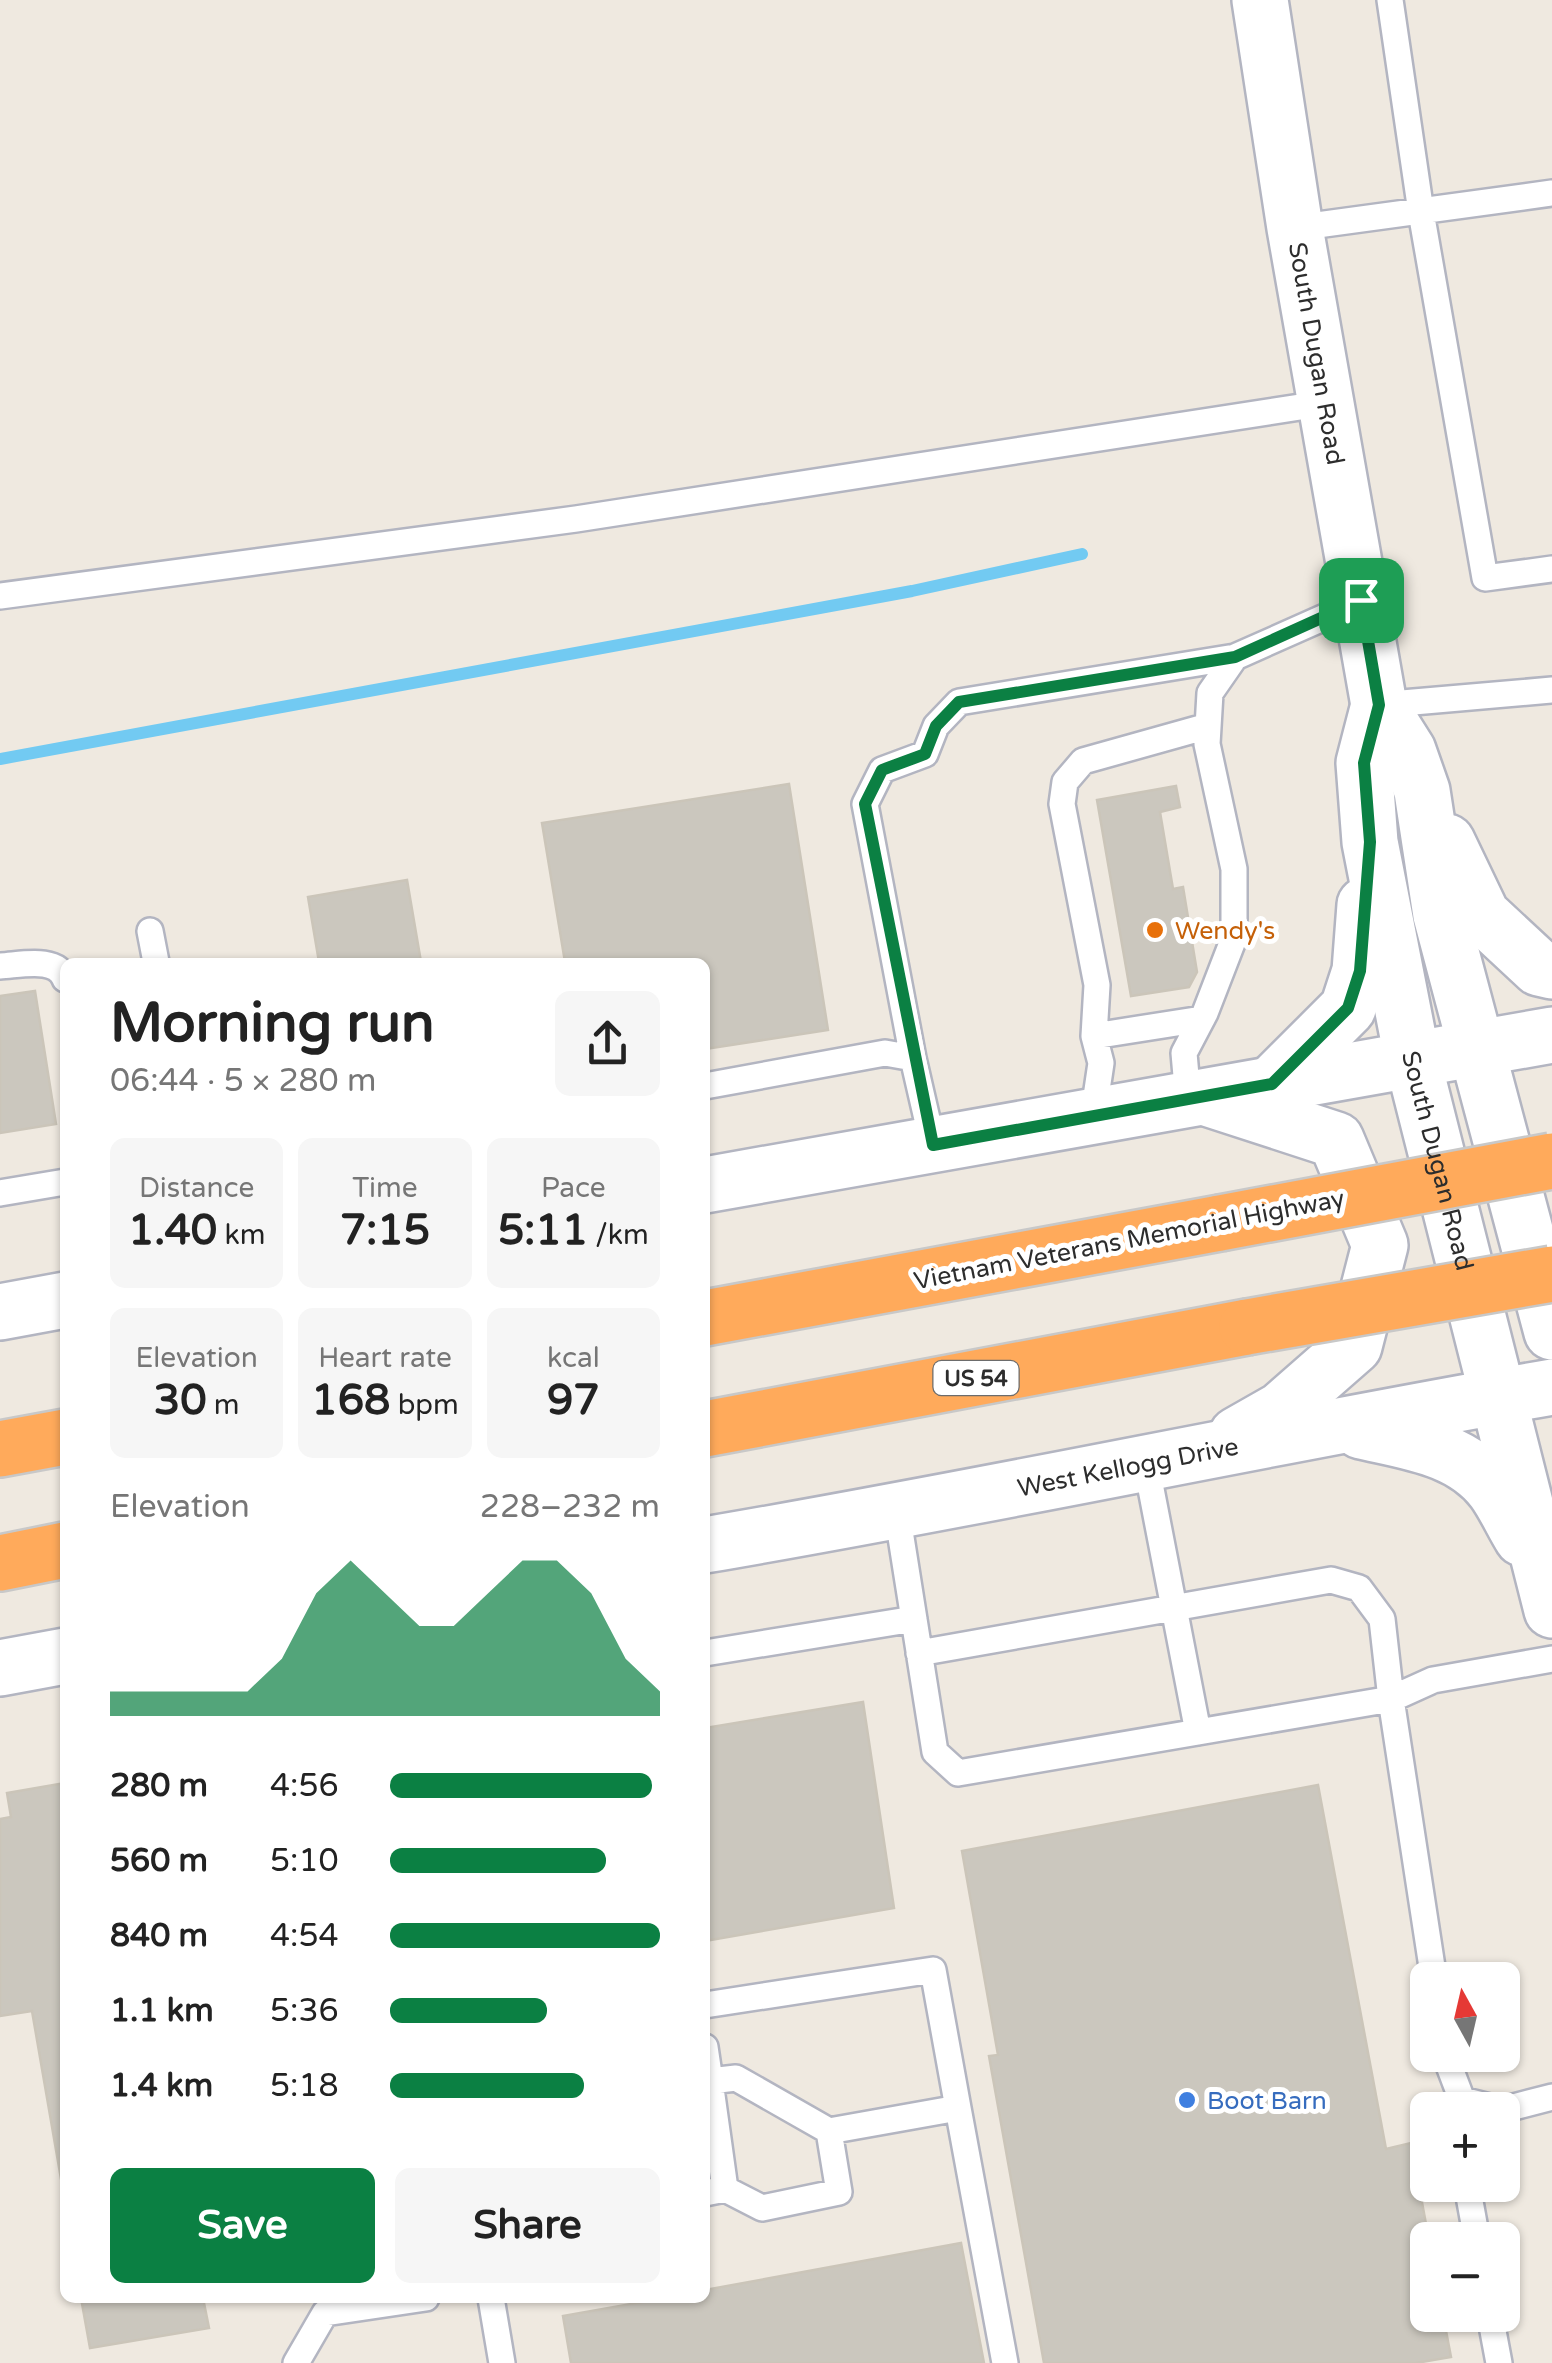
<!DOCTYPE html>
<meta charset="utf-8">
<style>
body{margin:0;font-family:"Varela Round",sans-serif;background:#f6f6f6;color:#222;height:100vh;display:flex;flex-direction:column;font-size:38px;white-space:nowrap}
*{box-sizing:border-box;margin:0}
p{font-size:32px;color:#767676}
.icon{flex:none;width:55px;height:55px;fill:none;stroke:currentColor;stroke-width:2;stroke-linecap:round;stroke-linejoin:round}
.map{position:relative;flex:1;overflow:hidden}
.side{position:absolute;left:60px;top:958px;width:650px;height:1345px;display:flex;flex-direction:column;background:#fff;border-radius:15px;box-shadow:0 2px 8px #0004}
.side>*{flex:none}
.needle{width:65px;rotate:352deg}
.buttons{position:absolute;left:1410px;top:1962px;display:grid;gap:20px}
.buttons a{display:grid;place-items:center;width:110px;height:110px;border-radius:15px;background:#fff;box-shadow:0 2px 8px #0004;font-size:50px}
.pin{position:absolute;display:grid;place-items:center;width:85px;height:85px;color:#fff;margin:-42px;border-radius:20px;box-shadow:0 5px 15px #0006}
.round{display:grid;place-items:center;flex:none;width:105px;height:105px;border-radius:15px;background:#f6f6f6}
.summary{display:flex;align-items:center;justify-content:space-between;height:170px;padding:0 50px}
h1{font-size:55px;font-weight:700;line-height:75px}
.stats{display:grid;grid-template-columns:repeat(3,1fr);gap:15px;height:170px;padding:10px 50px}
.stats div{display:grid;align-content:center;border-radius:15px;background:#f6f6f6;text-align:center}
.stats b{font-size:42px;font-weight:700}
.stats small{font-size:28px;font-weight:400}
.stats p{font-size:28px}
.chart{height:280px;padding:20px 50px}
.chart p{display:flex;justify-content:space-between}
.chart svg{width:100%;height:180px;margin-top:10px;fill:#0b8043;opacity:.7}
.button{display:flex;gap:20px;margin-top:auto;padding:20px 50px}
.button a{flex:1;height:115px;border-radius:15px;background:#0b8043;color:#fff;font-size:40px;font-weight:700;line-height:115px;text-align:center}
.button a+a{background:#f6f6f6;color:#222}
ul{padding:0 50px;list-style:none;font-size:32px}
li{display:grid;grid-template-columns:160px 120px 1fr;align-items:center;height:75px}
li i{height:25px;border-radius:12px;background:#0b8043}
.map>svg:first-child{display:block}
</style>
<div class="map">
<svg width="1552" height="2363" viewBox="0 0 1552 2363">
<rect width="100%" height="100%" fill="#efe9e0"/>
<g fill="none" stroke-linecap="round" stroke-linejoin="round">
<path stroke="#72caf2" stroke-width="12" d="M0,759L912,591L1082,554"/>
</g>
<path fill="#cbc7be" stroke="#cbc5b9" stroke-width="2.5" d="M789,784L828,1030L705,1049V962H565L542,823Z
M1176,786L1180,807L1160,812L1173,889L1183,887L1197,972L1189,987L1131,996L1097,800Z
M407,880L421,962H319L308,897Z
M35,991L56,1124L0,1133V996Z
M863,1702L894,1908L705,1941V1728Z
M65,1783V2202L32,2011L0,2016V1819L11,1817L7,1793Z
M1318,1785L1386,2149L1411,2143L1429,2240L1428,2315H1443L1451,2357L1416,2363H1044L989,2056L998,2055L962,1851Z
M961,2243L984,2363H571L563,2316L665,2298H705V2290Z
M81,2298H203L209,2328L90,2348Z"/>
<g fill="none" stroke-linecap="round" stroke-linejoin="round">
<g stroke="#b3b5c1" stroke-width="30">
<path id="lane" d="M1390,0L1421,212L1485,578L1552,569
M1295,228L1552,193
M0,596L576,519L1326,403
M1379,705L1552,690
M150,931L156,962
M0,966C21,965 57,956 65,979
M1094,1036L1202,1019
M913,1058L865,804L882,770L925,754L936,726L959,702L1235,657
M705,1086L885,1053L913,1058L933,1145
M1188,1099L1184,1053L1205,1013L1234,938V869L1207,744L1210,693L1235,657L1361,601
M1093,1117L1101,1063L1094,1036L1097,985L1062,804L1065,782L1083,761L1208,726
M0,1193L65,1182
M1146,1463L1198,1732
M897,1512L935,1752L958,1773L1391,1699L1434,1980
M705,1653L914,1619
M919,1653L1331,1580L1359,1588L1382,1619L1391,1699L1433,1680L1552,1659
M705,2005L933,1970L958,2108L829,2131L736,2078L710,2081L725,2189L705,2193
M705,2047L710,2081L705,2082
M1445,2055L1462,2100L1502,2110L1552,2097
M958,2108L1005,2363
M1467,2185L1477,2240
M725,2189L762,2208L839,2192L829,2131
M491,2298L502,2363
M1490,2315L1499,2363
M296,2363L325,2313L426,2298"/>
</g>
<g stroke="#b3b5c1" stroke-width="60">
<g id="secondary">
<path id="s1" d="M1260,0L1295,228L1379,705L1408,751L1422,791L1441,915L1552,1332"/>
<path id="s2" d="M1379,705L1364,763L1370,842L1412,1057L1552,1610"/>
<path d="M1447,842L1482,915L1539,968L1552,971"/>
<path d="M1272,1084L1348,1008L1360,971L1365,905"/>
<path d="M1210,1099L1336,1140L1380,1245L1354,1346L1281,1410L1237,1435"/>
<path d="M705,1185L1552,1035"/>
<path d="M0,1312L65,1300"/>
<path d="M1361,1431C1409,1442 1462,1448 1494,1490C1505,1505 1512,1522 1522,1538"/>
<path id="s3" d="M705,1545C988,1497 1269,1436 1552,1387"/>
<path d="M0,1668L65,1656"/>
</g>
</g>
<g stroke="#c8c8c8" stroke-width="60">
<path id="highway" d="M705,1318L1220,1223
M705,1429L1247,1327
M0,1449L65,1437
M0,1563L65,1550"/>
</g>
<use href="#lane" stroke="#fff" stroke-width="25"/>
<use href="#secondary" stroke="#fff" stroke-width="55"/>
<use href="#highway" stroke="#ffaa5b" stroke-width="55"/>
<g stroke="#c8c8c8" stroke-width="60" stroke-linecap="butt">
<path id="highway-bridge" d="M1220,1223L1552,1161
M1247,1327L1552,1274"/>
</g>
<use href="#highway-bridge" stroke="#ffaa5b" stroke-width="55"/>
</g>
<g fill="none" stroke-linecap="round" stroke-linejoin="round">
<g stroke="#fff" stroke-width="20">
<path id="route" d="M1361,600L1379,705L1364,763L1370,842L1360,971L1348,1008L1272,1084L933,1145L865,804L882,770L925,754L936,726L959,702L1235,657Z"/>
</g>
<use href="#route" stroke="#0b8043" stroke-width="12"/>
</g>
<circle fill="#e8710a" stroke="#fff" stroke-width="4" cx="1155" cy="930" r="10"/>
<circle fill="#3f7fe0" stroke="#fff" stroke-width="4" cx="1187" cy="2100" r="10"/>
<g text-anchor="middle" stroke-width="10" stroke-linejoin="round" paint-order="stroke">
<rect fill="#fff" stroke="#6c6c6c" stroke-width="2.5" x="933.5" y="1361" width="85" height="34" rx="8"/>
<g font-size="22" font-weight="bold" fill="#2d2d2d">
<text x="976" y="1386">US 54</text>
</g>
<g font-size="25" fill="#2d2d2d" stroke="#fff">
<text dy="9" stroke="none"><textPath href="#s1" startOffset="358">South Dugan Road</textPath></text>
<text dy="9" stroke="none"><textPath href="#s2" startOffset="465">South Dugan Road</textPath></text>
<text transform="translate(1129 1239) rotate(-11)" y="9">Vietnam Veterans Memorial Highway</text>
<text dy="9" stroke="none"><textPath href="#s3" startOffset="430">West Kellogg Drive</textPath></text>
</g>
<g font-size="25" fill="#c56008" stroke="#fff" text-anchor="start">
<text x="1175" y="939">Wendy's</text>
</g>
<g font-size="25" fill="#366cbe" stroke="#fff" text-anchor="start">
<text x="1207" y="2109">Boot Barn</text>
</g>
</g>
</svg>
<div class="buttons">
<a><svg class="needle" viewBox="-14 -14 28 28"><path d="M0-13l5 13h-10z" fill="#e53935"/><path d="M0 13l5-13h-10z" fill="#767676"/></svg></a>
<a>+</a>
<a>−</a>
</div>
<div class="pin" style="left:1361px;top:600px;background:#1e9e55"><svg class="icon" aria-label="arrive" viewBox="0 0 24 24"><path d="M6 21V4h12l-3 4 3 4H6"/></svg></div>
<section class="side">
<div class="summary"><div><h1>Morning run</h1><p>06:44 · 5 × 280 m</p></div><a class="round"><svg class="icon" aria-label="share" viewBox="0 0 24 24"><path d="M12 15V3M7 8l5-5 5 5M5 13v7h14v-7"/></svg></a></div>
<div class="stats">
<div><p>Distance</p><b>1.40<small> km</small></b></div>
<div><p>Time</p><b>7:15</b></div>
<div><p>Pace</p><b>5:11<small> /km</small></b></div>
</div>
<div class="stats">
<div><p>Elevation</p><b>30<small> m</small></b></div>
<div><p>Heart rate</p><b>168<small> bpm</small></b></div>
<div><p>kcal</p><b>97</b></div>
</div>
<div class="chart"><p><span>Elevation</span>228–232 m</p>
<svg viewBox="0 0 160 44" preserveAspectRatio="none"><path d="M0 44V38L10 38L20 38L30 38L40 38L50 30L60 14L70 6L80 14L90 22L100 22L110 14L120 6L130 6L140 14L150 30L160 38V44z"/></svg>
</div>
<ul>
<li><b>280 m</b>4:56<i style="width:97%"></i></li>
<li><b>560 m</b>5:10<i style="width:80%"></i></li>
<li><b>840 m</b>4:54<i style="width:100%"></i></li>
<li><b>1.1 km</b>5:36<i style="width:58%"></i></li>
<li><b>1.4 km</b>5:18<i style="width:72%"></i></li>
</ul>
<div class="button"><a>Save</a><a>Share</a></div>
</section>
</div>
